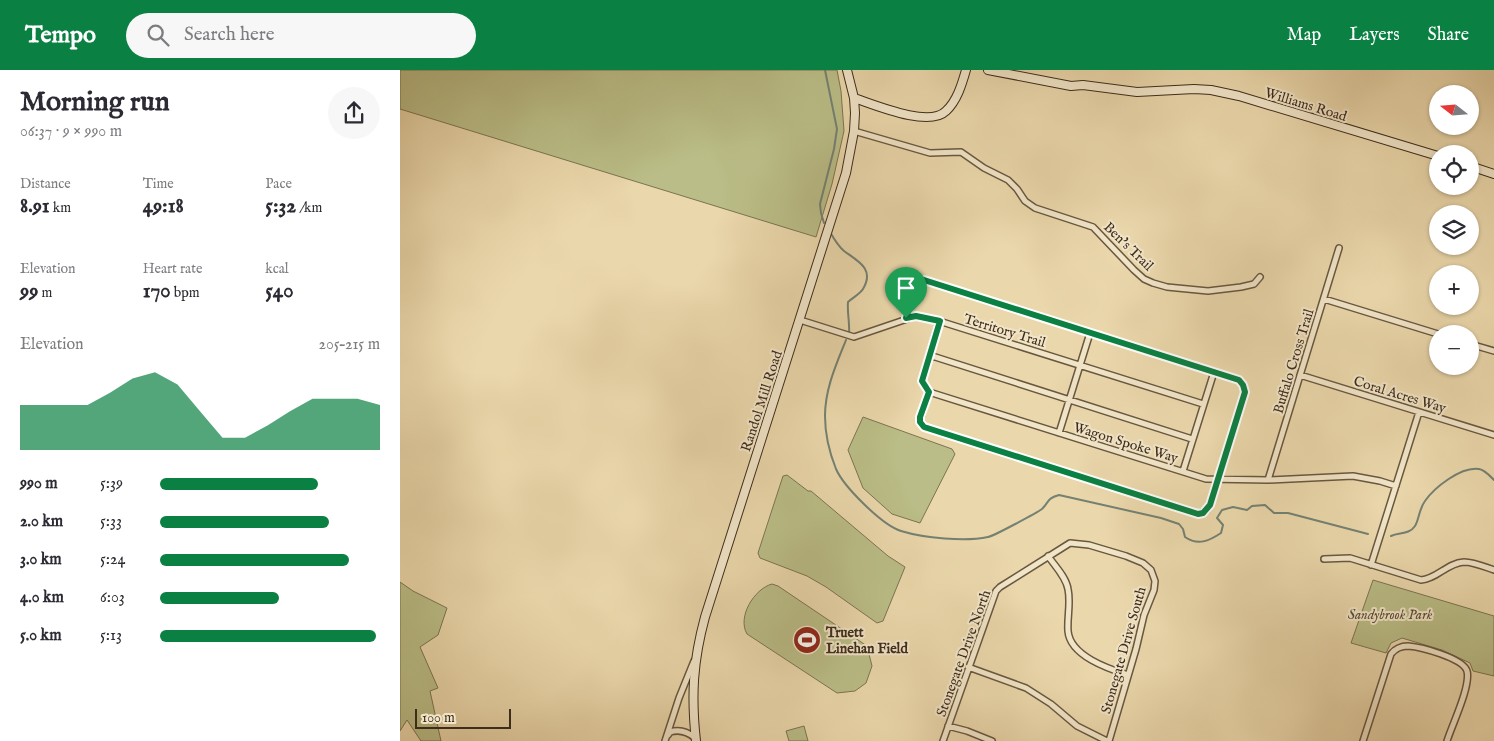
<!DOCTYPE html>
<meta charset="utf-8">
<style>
body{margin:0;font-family:"IM FELL English",serif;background:#f7f7f7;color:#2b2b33;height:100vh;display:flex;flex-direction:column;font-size:19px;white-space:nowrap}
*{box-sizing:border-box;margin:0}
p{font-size:16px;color:#7c7c81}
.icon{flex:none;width:28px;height:28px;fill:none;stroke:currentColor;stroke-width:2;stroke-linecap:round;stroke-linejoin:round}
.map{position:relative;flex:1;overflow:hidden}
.sheet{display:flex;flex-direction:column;background:#fff;width:400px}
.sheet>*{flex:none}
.needle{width:32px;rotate:287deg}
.controls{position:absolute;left:1029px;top:15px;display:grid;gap:10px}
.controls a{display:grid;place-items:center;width:50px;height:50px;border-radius:50%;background:#fff;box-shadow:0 1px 4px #0004;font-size:25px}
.scale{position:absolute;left:15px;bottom:12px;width:96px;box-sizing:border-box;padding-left:5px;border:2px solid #3e2c1d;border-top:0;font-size:14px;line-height:18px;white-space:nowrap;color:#3e2c1d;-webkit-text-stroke:4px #f1e5c8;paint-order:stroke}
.pin{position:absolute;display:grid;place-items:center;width:42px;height:42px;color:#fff;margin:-51px -21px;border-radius:50% 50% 50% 0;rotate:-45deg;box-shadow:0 0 5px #0007}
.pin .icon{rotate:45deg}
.round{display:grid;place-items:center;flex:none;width:52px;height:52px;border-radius:26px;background:#f7f7f7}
.overview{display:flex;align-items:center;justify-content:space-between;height:85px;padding:0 20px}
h1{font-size:28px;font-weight:800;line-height:38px}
.stats{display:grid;grid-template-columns:repeat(3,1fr);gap:8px;height:85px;padding:5px 20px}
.stats div{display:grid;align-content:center}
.stats b{font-size:21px;font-weight:800}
.stats small{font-size:14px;font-weight:400}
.stats p{font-size:14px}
.chart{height:140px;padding:10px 20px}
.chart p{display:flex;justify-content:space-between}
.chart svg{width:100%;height:90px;margin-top:5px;fill:#0b8043;opacity:.7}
ul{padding:0 20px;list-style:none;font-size:16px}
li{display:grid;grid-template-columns:80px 60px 1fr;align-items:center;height:38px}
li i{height:12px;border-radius:6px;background:#0b8043}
header{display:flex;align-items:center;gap:30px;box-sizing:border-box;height:70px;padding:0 25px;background:#0b8043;color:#fff}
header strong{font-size:24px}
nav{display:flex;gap:28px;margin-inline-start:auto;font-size:18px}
.search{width:350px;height:45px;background:#f7f7f7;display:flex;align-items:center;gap:12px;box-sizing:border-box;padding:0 18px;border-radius:28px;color:#7c7c81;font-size:19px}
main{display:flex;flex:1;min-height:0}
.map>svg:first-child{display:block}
</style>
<header>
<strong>Tempo</strong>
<div class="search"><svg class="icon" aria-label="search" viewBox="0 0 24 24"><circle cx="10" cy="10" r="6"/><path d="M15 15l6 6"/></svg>Search here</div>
<nav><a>Map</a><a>Layers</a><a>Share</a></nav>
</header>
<main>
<section class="sheet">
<div class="overview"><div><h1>Morning run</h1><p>06:37 · 9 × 990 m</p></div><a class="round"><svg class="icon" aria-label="share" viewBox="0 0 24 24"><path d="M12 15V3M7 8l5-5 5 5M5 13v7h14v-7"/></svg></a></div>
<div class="stats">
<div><p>Distance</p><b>8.91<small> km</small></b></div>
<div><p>Time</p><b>49:18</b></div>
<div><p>Pace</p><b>5:32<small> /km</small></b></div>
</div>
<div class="stats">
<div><p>Elevation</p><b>99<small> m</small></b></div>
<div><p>Heart rate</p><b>170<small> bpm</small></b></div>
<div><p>kcal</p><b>540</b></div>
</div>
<div class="chart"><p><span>Elevation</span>205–215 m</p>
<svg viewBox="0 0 160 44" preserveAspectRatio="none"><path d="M0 44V22L10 22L20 22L30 22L40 16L50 9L60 6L70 12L80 25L90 38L100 38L110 32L120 25L130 19L140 19L150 19L160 22V44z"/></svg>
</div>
<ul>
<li><b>990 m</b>5:39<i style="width:72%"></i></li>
<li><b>2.0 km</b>5:33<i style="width:77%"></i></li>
<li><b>3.0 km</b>5:24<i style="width:86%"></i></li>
<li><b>4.0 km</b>6:03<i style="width:54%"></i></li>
<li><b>5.0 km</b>5:13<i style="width:98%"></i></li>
</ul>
</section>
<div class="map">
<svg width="1094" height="671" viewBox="0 0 1094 671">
<rect width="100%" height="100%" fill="#ead7ab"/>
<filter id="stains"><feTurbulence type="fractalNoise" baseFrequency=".004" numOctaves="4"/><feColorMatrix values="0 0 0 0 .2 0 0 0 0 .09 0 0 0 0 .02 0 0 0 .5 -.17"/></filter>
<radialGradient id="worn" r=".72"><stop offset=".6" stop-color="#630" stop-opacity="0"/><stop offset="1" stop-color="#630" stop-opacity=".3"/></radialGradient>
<path fill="#babd87" stroke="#7c7452" d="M0,0H437L441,21L444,61L432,114L416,167L0,39Z
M463,347L552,379L555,384L520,453L492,444L463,418L448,380Z
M387,405L408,421H411L488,486L505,497L483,551L477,553L426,517L407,506L360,488L358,483L383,406Z
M973,510L1094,546V606L1073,601L1070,593L1042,580L1002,568L991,573L986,583L951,573Z
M0,512L13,521L47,538L38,565L20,577L38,618L30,621L41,671H21L7,650L0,661Z
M372,514L378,516L467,576L472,596L466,613L455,621L437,623L347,564C337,547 354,519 372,514Z
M404,656L408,671H389L386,661Z"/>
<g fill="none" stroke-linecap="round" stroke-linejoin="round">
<path stroke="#748173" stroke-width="2" d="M424,153L421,143L420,134L434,79L437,59L425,0
M430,162C434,169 438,176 444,181C458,191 475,199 463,219C460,224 452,228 448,232C447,243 450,253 449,264
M446,270C436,295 425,319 425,346C425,363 430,384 436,399C444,417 482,455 501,461C524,468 565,472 588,467C594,466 638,442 642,439C650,431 646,429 659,425L761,448L779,454L783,459L785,467C798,476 809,471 821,463L823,455L817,448L822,440L833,437L847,440L852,436L865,435L874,443H888L968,464
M991,466C999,462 1009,465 1015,456C1019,450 1019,439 1025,431C1034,418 1061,396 1079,399C1085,400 1090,406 1094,410"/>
<g stroke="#695740" stroke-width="8">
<path id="street" d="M454,61L530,83L561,82L584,98L608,110L617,119L625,131L635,138L693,157L734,200L744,209L753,213L767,217L808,221L841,217L854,214L860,207
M924,229L1038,264
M506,249L515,218L523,210L839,310L843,315L845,322L810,435L807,440L798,444L524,357L521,353V347L529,322
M400,250L454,267L516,246L539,251L803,334
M539,251L522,311L529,322L806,409L868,410L953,406L980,411L996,416
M1070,274L1094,281
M529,285L792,369
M900,305L1094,365
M659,363L690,263
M783,401L814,302
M868,410L939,178
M648,486C655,496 666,507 668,519C671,533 667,547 668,561C670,586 709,599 728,605
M924,489L950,488L1021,510C1037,509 1047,493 1064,492C1074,492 1085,497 1094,500
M971,495L1019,342
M568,597L626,618L651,634L677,656L707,671
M548,656L567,661L592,671
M268,665L270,662C280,659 288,662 295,668
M265,671L279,628L294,591
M543,671L596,521L600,517L670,473L689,475L726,486L743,493L751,500L755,511L754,520L744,545L736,579L709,671
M963,671L991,584C995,579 1001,576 1008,576C1021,577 1063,588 1067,601C1071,616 1052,655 1047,671"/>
</g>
<g stroke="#3e2c1d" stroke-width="10">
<path id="secondary" d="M588,0L671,16L683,15L737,22L794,19L811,20L839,26L1038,86
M454,28C475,35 529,58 546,41C557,31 562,14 566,0
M1070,96L1094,104
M296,671C291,626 293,591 305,547L446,103L454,61L455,43L454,28L447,0"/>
</g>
<use href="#street" stroke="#f1e5c8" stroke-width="5"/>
<use href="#secondary" stroke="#f1e5c8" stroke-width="8"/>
</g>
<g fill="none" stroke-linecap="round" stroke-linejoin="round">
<g stroke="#fff" stroke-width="10">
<path id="route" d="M524,210L839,310L843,315L845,322L810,435L803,443L798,444L524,357L520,352V347L529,322L522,311L540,251L516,246L506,248L515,218Z"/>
</g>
<use href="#route" stroke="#0b8043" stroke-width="6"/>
</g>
<defs>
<g id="stadium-disc" transform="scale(1.4375)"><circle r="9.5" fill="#8f2418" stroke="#f1e5c8"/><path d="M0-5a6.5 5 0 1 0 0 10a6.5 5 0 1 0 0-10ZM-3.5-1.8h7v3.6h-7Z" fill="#fff"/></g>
</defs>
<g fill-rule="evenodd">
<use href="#stadium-disc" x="407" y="570"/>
</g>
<g text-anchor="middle" stroke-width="4" stroke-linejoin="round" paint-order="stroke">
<g font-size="14" fill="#3e2c1d" stroke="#f1e5c8">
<text transform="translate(906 34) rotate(17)" y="5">Williams Road</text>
<text transform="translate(729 176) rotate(44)" y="5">Ben's Trail</text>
<text transform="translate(605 260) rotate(17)" y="5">Territory Trail</text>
<text transform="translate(893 291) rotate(-73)" y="5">Buffalo Cross Trail</text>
<text transform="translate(1000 324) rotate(17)" y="5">Coral Acres Way</text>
<text transform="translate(361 331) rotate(-72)" y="5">Randol Mill Road</text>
<text transform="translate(726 372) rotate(17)" y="5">Wagon Spoke Way</text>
<text transform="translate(723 580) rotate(-74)" y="5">Stonegate Drive South</text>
<text transform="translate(563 583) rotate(-70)" y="5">Stonegate Drive North</text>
</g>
<g font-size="14" font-style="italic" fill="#574932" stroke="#f1e5c8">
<text x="990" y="549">Sandybrook Park</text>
</g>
<g font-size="14" font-weight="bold" fill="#3e2c1d" stroke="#f1e5c8" text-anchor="start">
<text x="426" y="567">Truett<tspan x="426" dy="16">Linehan Field</tspan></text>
</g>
</g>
<rect width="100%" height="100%" filter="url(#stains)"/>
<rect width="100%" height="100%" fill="url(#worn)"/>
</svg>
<div class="controls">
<a><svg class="needle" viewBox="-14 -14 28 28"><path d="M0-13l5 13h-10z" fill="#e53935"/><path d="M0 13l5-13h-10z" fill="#7c7c81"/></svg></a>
<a><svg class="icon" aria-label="locate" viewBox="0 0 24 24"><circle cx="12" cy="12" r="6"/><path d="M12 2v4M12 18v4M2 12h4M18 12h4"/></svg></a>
<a><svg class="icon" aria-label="layers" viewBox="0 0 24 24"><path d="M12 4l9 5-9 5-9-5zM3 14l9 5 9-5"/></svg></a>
<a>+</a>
<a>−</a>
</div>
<div class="scale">100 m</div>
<div class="pin" style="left:506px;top:248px;background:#1e9e55"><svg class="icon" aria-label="arrive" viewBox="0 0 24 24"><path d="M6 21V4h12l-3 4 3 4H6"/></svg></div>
</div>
</main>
